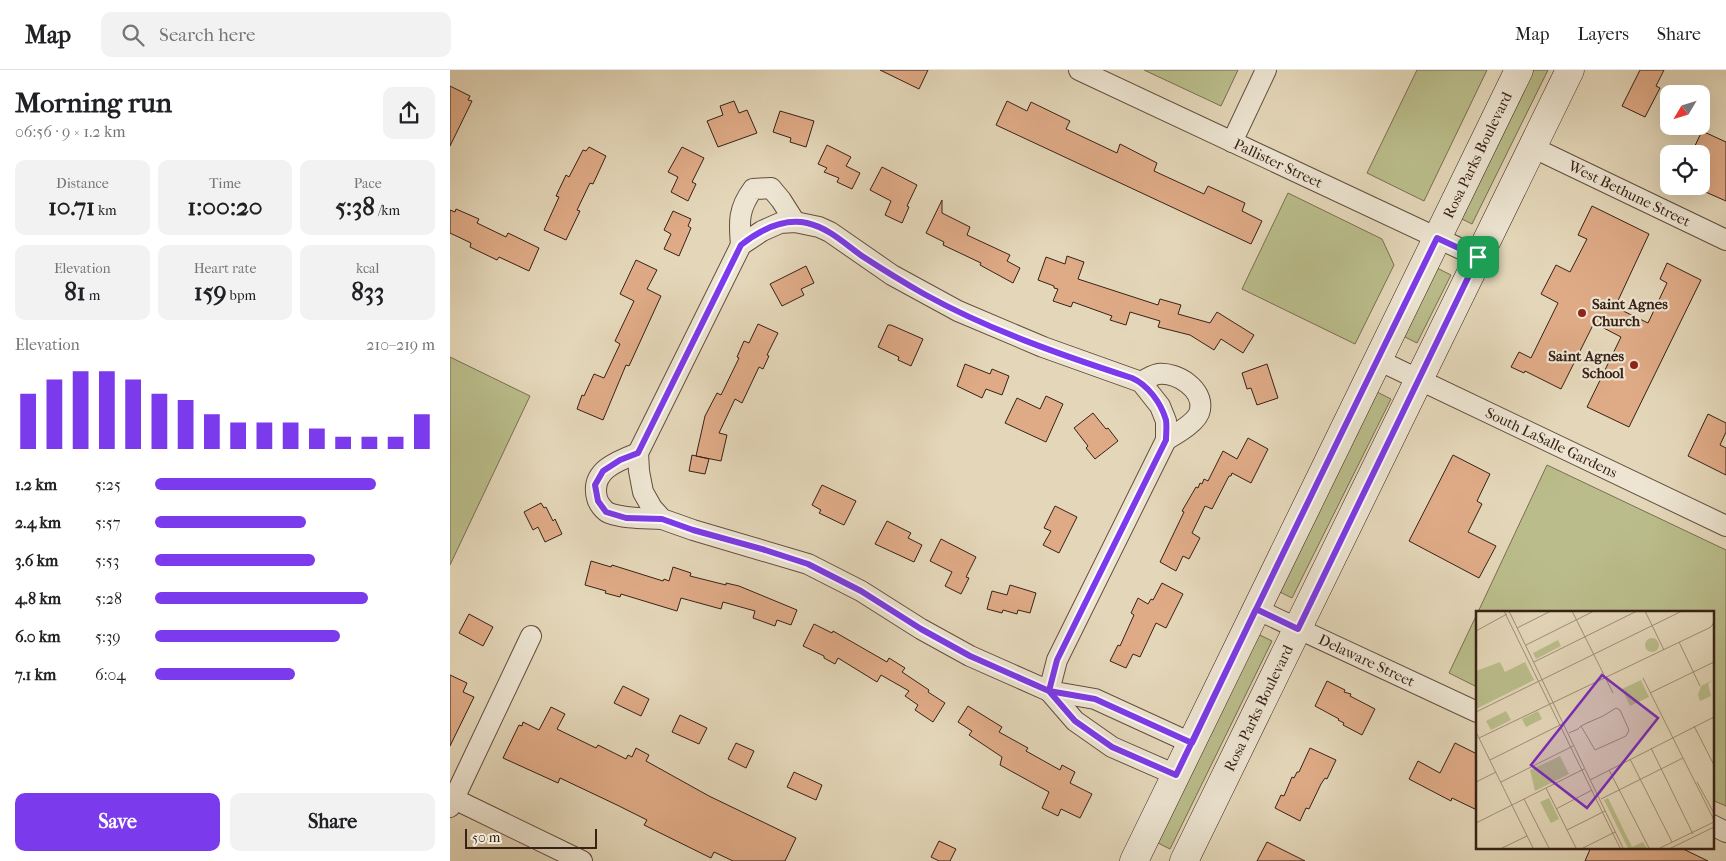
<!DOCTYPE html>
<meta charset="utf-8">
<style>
body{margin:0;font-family:"IM FELL French Canon",serif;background:#f2f2f2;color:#202124;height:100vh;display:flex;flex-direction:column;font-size:19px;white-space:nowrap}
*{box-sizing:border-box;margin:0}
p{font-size:16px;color:#757577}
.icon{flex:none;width:28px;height:28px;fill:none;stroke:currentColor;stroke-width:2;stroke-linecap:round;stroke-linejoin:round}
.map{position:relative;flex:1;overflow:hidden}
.panel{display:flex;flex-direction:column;background:#fff;width:450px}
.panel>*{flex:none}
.needle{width:32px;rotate:232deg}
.controls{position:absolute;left:1210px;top:15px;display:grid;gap:10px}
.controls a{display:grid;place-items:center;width:50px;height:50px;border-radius:10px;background:#fff;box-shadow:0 5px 20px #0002;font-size:25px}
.scale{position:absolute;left:15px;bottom:12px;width:132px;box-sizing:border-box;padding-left:5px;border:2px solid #382116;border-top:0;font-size:14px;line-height:18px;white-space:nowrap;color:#382116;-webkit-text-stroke:4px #ede5d2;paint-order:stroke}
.pin{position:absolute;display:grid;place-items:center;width:42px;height:42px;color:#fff;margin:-21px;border-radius:10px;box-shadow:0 2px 8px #0006}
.round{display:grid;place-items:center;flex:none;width:52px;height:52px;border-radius:10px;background:#f2f2f2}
.overview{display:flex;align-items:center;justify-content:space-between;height:85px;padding:0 15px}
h1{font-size:28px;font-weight:800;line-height:38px}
.figures{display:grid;grid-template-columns:repeat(3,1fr);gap:8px;height:85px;padding:5px 15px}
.figures div{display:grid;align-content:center;border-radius:10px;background:#f2f2f2;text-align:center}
.figures b{font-size:25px;font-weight:800}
.figures small{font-size:14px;font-weight:400}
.figures p{font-size:14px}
.chart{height:140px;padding:10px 15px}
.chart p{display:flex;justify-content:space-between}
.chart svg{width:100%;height:90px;margin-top:5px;stroke:#7c3aed;stroke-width:6}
.cta{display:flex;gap:10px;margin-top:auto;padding:10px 15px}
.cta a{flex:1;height:58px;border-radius:10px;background:#7c3aed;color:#fff;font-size:20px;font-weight:800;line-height:58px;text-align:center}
.cta a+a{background:#f2f2f2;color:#202124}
ul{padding:0 15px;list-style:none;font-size:16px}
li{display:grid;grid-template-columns:80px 60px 1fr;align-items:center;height:38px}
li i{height:12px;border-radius:6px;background:#7c3aed}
header{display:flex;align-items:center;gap:30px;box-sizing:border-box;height:70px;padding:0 25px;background:#fff;border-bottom:1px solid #e0e0e0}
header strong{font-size:24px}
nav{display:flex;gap:28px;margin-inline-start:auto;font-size:18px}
.search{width:350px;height:45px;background:#f2f2f2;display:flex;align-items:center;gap:12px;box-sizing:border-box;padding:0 18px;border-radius:10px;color:#757577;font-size:19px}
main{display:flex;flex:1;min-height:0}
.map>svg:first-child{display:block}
</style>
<header>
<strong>Map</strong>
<div class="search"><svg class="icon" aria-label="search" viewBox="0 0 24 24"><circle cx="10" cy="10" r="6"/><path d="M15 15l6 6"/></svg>Search here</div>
<nav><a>Map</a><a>Layers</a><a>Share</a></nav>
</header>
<main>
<section class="panel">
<div class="overview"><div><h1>Morning run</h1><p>06:56 · 9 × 1.2 km</p></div><a class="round"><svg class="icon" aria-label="share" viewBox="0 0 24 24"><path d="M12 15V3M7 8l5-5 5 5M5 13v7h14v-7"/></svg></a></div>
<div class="figures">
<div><p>Distance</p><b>10.71<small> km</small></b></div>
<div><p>Time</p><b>1:00:20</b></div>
<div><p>Pace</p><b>5:38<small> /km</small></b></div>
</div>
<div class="figures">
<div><p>Elevation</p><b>81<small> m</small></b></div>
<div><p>Heart rate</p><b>159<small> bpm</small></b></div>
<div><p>kcal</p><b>833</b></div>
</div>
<div class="chart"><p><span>Elevation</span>210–219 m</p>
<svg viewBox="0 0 160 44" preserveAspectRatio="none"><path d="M5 44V17M15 44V10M25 44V6M35 44V6M45 44V10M55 44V17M65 44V20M75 44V27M85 44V31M95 44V31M105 44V31M115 44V34M125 44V38M135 44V38M145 44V38M155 44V27"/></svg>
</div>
<ul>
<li><b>1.2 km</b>5:25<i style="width:79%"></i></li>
<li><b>2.4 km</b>5:57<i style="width:54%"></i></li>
<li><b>3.6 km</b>5:53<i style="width:57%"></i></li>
<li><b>4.8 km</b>5:28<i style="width:76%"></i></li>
<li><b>6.0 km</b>5:39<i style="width:66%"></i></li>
<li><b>7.1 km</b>6:04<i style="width:50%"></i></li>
</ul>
<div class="cta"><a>Save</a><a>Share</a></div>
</section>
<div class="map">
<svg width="1276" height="791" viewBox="0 0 1276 791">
<rect width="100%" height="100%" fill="#e4d7b9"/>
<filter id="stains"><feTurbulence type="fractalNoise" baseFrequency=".004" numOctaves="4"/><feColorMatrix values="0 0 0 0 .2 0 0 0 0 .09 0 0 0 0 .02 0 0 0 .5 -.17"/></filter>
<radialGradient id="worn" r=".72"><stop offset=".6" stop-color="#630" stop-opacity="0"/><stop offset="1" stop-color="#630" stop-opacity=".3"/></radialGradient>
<path fill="#babd8b" stroke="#796f50" d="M694,0H788L771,36Z
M967,0H1037L974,131L917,103Z
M1083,0H1098L1022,154L1010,148Z
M838,123L932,169L944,195L905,274L792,219Z
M987,198L1001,205L967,273L953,266Z
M0,287L80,326L0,495Z
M927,322L941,329L842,528L828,521Z
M1097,395L1276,480V736L1262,730V542H1028Z
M1027,544V617L999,603Z
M808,564L822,571L720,779L706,772Z"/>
<path fill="#dfab87" stroke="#382116" d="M430,0H478L469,19Z
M1190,0H1214L1206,16L1210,18L1195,47L1172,36Z
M0,16L20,26L18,30L22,31L0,76Z
M284,31L289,43L297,40L307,63L268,77L257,51L273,45L270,36Z
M557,31L577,41L581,32L620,51L616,59L667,83L670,74L707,93L704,101L754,124L758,116L795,133L792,141L812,151L801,174L546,55Z
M330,41L364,51L356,77L340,72L341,68L323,62Z
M1252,61L1276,72V131L1251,120V84H1241Z
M377,75L401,87L396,96L410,103L402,119L387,112L389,108L374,102L377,98L368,94Z
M139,77L156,86L143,114L140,113L127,140L130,141L116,170L94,160L109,127L106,126L116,105L119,107L133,80L136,81Z
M232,77L254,88L242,112L246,114L238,131L221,122L228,107L218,102Z
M432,97L467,115L457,136L459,137L452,153L435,145L441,131L420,120Z
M492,130V143L520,157L517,165L560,185L557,191L570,198L563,213L530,195L531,193L493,175L494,172L476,163Z
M1142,136L1199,164L1165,237L1198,253L1217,213L1210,209L1217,193L1251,210L1179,357L1137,337L1171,267L1144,253L1111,319L1075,301L1074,303L1061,297L1069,282L1081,288L1108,233L1091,224L1106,195L1120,202L1137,169L1128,165Z
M6,139L29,149L27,153L56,167L58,163L89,178L79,201L49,187L47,190L20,177L21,173L0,163V140L5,142Z
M223,141L241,149L238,156L241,158L229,186L214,179L221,164L214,160Z
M617,186L634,192L628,209L708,235L710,229L731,235L728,244L760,253L767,242L804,265L793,283L771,269L764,280L740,265L708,257L710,251L680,242L676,255L660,250L662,246L623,232L621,237L603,231L608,219L604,218V216L588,210L596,187L615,194Z
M186,190L207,200L197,219L211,226L179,296L176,295L153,350L127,339L132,325L134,326L144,304L154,308L170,274L165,271L184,231L170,224Z
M356,196L364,213L351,219L354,225L332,236L320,214Z
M308,254L328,263L317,285L319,286L313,299L309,297L292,333L285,329L269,363L277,365L271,391L246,386L255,346L267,323L271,325L289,288L287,287L294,271L299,273Z
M438,255H441L473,269L461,296L448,290L449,287L428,277Z
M515,294L540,304L542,299L559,306L552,325L536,319L532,328L507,316Z
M817,294L828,328L807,335L801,318L797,319L792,303Z
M596,326L613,334L596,372L555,353L567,328L590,339Z
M643,343L656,359L658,358L668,371L645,389L636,378L638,376L624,358Z
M1258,344L1276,353V362L1270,375L1276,378V405L1238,386Z
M798,368L818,379L801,413L782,403L781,406H779L762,439L755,436L742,463L750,468L739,489L733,486L726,501L710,492L734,442L732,441L746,417L748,418L750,413L752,414L754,409L758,411L773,381L787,389Z
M242,385L259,389L255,404L239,401Z
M1003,385L1040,404L1027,431L1032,434L1018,462L1046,476L1029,508L959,471Z
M372,415L406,431L394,455L369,443L371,440L362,435Z
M91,433L94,438L96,437L103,451L105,449L112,464L95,472L88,457L83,460L74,442Z
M605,436L627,447L609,483L593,475L601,461L594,458Z
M437,451L461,463L458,468L472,475L464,492L425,474Z
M491,469L526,487L516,507L519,508L511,524L495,516L502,502L480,491Z
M141,491L161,497L162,495L213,511L214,509L219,511L223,497L241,503L240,506L276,515V513L289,516L347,540L341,555L327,550L325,556L303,548L305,541L273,532L271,539L231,528L227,541L171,524L170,527L155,523L156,521L135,515Z
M712,513L733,524L716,558L706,553L690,587L683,584L676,598L660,591L668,575L670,576L684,545L681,543L688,528L698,534L701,529L703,530Z
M560,515L586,523L580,543L568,540L567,544L553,540L552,543L537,539L542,521L557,525Z
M19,544L43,557L33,576L9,563Z
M364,554L382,563L383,561L437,592L439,588L455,598L452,602L479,620L478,622L495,633L483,652L465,640L468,635L455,626L459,621L431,605L427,612L388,588L385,594L374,588V586L353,576Z
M0,605L17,613L13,622L24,627L0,676Z
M877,611L895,620L894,622L901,624L900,626L925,639L912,665L893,655L894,653L888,650L889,649L865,636Z
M173,616L199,629L191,646L164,633Z
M518,636L552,657L549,662L578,678L576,681L610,700L612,695L625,702L620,713L642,724L630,748L611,739L608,746L592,738L599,722L550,695L552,687L519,665L522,661L508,652Z
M101,637L115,644L107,659L146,678L148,675L176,689L178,685L182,687L186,678L199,685L196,691L259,726L346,768L335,791H283L264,782L261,788L194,755L197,750L167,735L110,708L108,713L53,688L69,655L72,656L73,652L89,660Z
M230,645L257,658L249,674L222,662Z
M286,673L304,681L296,698L278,689Z
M1005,673L1027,684V740L1002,728L1001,731L959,709L968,691L990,703Z
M860,678L886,690L877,709L875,708L871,714L859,739L856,738L850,751L825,738L831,725L834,726L842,707L844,708L847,702H849Z
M344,702L372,715L366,730L337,717Z
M489,771L506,779L500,791H489L481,787Z
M817,772L855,791H807Z
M1141,777H1229L1258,791H1135Z"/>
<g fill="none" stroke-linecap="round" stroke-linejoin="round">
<g stroke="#634e3f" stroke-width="22">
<g id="street">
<path id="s1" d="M629,0L1028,187"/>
<path d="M782,72L816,0"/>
<path id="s2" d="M1082,77L1276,170"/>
<path d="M291,175C289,152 288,139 303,119L321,118L331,130L345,152"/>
<path id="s3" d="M928,290L1276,456"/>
<path d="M691,312C696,309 703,305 708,304C727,302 754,319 750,340C748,352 726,364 716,370"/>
<path d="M188,383C167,391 140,401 147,428C148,433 154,441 159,443C175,449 194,448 212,449"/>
<path id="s4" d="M806,539L1027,642"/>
<path d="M599,621L607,590L716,370V351L710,336L691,312L593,277L508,241L442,205L380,162L369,157L345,152L330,153L312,161L291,175L188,383L189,401L193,422L202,438L212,449L243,460L358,494L411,521L471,559L520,586L599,621L645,629L741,673"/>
<path d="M599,621L625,651L662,677L726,705"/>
<path d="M0,727L132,791"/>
<path d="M0,737L81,566"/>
<path d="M1262,755L1276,762"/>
</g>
</g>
<g stroke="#382116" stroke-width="29">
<g id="secondary">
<path id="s5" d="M684,791L1069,0"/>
<path id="s6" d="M734,791L1120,0"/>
</g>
</g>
<use href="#street" stroke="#ede5d2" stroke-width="20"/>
<use href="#secondary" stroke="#ede5d2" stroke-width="28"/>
</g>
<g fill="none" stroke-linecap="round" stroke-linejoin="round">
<g stroke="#fff" stroke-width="10">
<path id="route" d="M1028,187L987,168C905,336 822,504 742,673L645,629L599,621L607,590L716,370C716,364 717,356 716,350C711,333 698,315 682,308C611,285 539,260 474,224C453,212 432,199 412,186C395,174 379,158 357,153C333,148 310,160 291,175L188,383L170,390L153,401L145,415L148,431L156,442L176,448L212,449L243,460L315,480L358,494L411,521L471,559L520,586L599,621L625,651L662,677L726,705C753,650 779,594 806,539L848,559L1028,187"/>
</g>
<use href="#route" stroke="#7c3aed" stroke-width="6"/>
</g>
<g fill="#8f2418" stroke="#ede5d2" stroke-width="2">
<circle cx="1132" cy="243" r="5"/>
<circle cx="1184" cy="295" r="5"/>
</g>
<g text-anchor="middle" stroke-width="4.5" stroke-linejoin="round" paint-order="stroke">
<g font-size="15" fill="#382116" stroke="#ede5d2">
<text dy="5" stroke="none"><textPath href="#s5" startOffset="785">Rosa Parks Boulevard</textPath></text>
<text dy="5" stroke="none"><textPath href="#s1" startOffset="220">Pallister Street</textPath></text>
<text dy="5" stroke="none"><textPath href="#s2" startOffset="108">West Bethune Street</textPath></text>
<text dy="5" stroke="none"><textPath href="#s3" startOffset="192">South LaSalle Gardens</textPath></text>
<text dy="5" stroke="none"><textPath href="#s4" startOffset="122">Delaware Street</textPath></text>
<text dy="5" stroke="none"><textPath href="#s6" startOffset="170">Rosa Parks Boulevard</textPath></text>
</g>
<g font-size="15" font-weight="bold" fill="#382116" stroke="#ede5d2" text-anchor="start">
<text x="1142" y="239">Saint Agnes<tspan x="1142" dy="17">Church</tspan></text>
<text x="1174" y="291" text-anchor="end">Saint Agnes<tspan x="1174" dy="17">School</tspan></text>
</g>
</g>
<g transform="translate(1026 541)">
<rect width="238" height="238" fill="#e4d7b9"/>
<path d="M169 34a7 7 0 1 1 14 0a7 7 0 1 1-14 0ZM82,29L85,35L60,48L57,42ZM24,51L29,61L49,51L58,69L0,98V60ZM165,69L173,86L154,95L146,78ZM237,69L232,73L235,85L224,90L222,84L225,75ZM30,100L35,109L15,119L10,110ZM62,100L66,108L50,116L46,108ZM84,145L93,163L59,180L54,159ZM73,187L83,208L75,212L64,191ZM132,187L156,236L167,231L171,237H152L128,189Z" fill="#babd8b"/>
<path fill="none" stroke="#9f8e78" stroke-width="1" d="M28,0L144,237M33,0L147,237M96,0L137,82M169,0L188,39M41,17L75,0M0,20L31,3M203,31L224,75M50,34L118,0M58,51L161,0M167,67L238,209M174,82L238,51M0,101L206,0M218,115L238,154M0,121L57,237M93,122L102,118L105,115L111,112L127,105L140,97L144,99L153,119L150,125L119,139L105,115M3,127L235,16L238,11M175,137L217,223M154,148L196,231M14,149L86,113M133,159L173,237M114,169L238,106M0,171L20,161M25,171L97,135M221,171L238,202M70,177L100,237M48,188L73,237M125,188L207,147M80,198L116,179M0,212L108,158M91,219L129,200M26,237L51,225M107,237L139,221M184,237L238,211M195,237L238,216"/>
<path fill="#7b2cbf" fill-opacity="0.15" stroke="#7b2cbf" stroke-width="2.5" d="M126,64L182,107L111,197L55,154Z"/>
<rect width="238" height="238" fill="none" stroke="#382116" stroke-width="2.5"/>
</g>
<rect width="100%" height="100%" filter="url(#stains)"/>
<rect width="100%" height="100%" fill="url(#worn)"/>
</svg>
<div class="controls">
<a><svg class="needle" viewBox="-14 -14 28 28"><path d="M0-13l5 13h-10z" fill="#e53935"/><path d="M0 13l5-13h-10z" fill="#757577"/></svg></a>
<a><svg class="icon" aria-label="locate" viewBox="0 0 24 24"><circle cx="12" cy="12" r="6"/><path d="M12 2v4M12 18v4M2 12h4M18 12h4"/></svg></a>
</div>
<div class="scale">50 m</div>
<div class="pin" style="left:1028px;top:187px;background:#1e9e55"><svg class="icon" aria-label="arrive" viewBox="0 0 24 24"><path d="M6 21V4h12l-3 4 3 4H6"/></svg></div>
</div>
</main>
